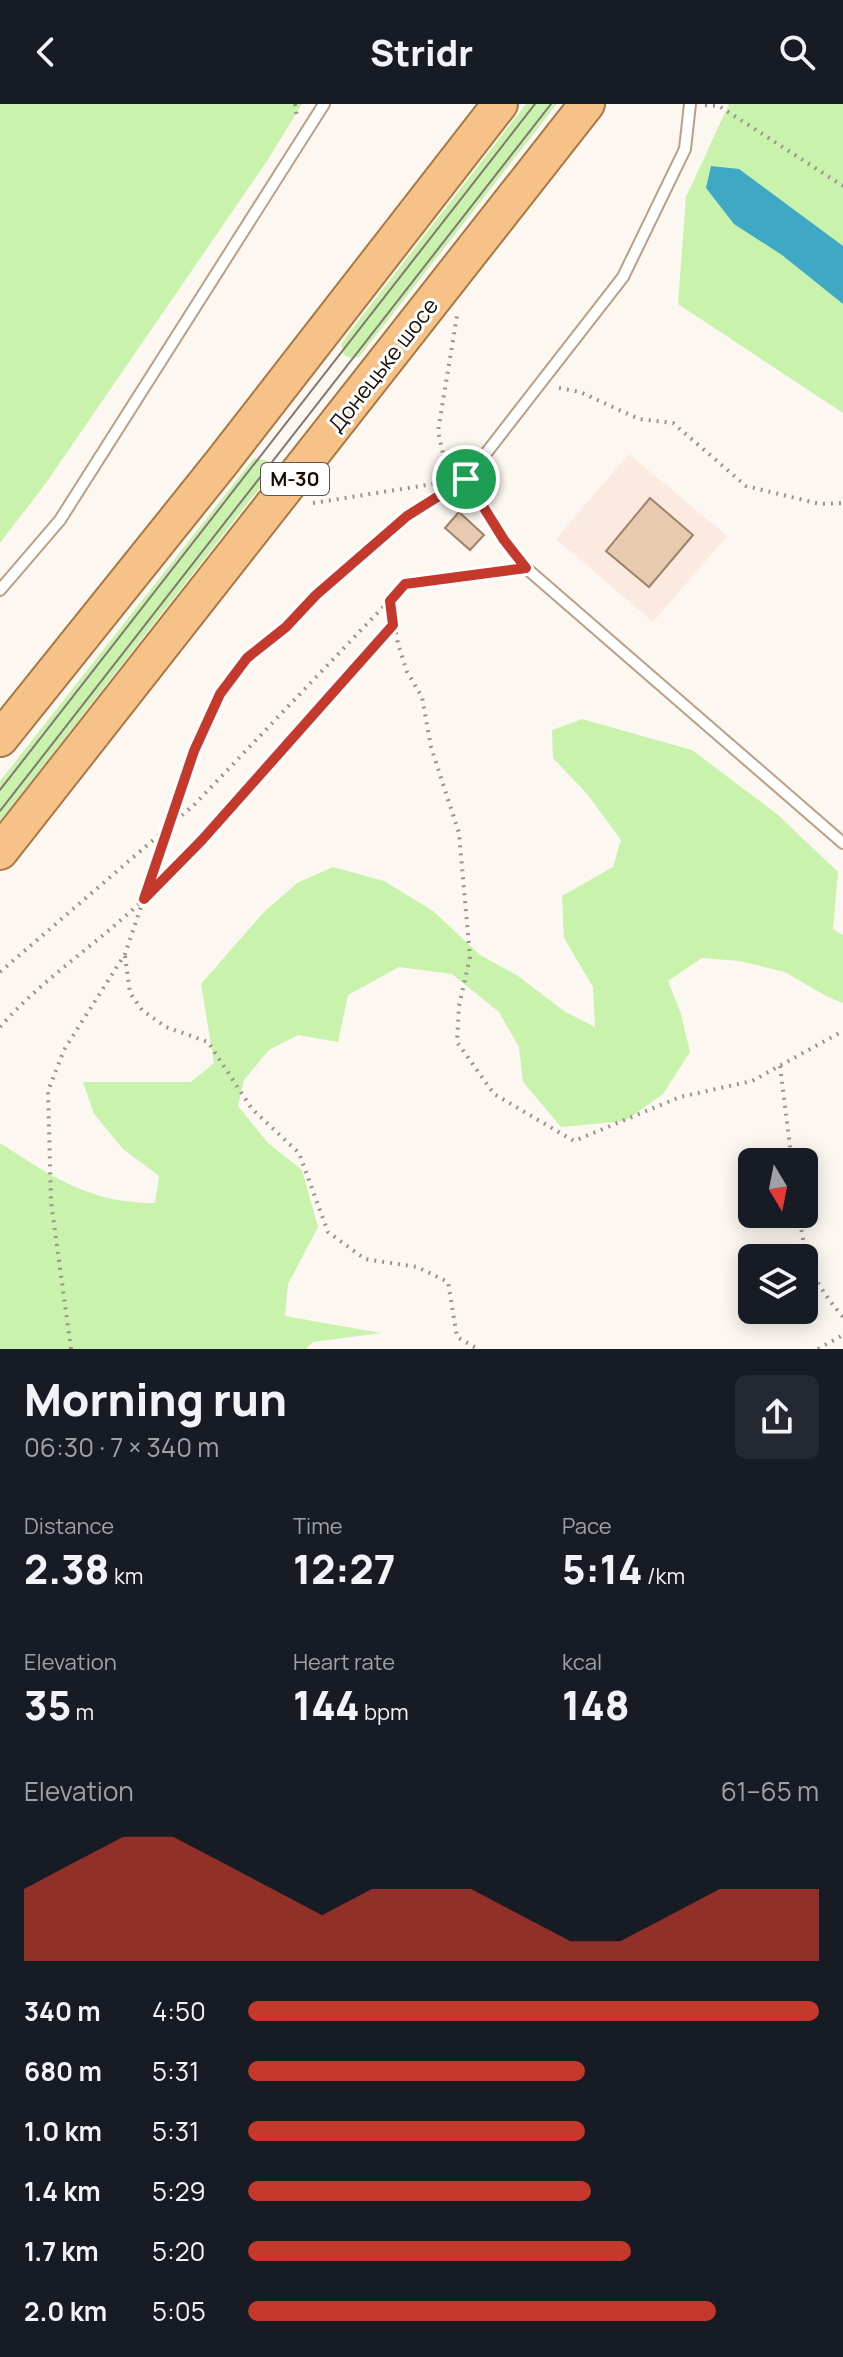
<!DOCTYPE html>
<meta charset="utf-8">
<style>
body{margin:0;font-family:Manrope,sans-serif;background:#242831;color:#f1f3f6;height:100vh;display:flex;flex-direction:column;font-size:30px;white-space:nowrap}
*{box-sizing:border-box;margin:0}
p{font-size:26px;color:#9ea1a6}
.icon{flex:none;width:44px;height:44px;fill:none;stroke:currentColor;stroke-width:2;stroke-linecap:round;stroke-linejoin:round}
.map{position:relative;height:1245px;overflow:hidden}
.details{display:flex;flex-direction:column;background:#171b24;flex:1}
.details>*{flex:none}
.needle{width:52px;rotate:170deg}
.controls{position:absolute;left:738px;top:1044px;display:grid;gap:16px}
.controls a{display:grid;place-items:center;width:80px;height:80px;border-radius:12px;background:#171b24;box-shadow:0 4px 20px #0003;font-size:40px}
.pin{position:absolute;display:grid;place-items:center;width:68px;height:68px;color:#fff;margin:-34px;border:4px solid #fff;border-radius:50%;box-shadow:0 2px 8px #0007}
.round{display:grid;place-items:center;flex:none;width:84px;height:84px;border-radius:12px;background:#242831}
.overview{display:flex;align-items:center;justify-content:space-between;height:136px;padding:0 24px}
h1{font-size:44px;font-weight:800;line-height:60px}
.figures{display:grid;grid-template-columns:repeat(3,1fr);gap:12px;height:136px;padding:8px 24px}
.figures div{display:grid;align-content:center}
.figures b{font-size:40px;font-weight:800}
.figures small{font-size:22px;font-weight:400}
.figures p{font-size:22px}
.chart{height:224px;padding:16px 24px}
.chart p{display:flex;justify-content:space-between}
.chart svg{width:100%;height:144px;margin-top:8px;fill:#c5382c;opacity:.7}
ul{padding:0 24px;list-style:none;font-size:26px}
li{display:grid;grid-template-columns:128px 96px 1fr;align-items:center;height:60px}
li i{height:20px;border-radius:10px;background:#c5382c}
header{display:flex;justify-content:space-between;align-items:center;height:104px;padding:0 24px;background:#171b24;font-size:36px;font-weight:800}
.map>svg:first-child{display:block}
</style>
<header><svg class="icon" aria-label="back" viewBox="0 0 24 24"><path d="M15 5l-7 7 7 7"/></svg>Stridr<svg class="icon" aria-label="search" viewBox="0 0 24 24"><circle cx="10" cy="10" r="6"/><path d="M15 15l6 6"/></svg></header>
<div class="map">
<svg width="843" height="1245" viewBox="0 0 843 1245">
<rect width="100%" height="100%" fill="#fdf7f1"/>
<path fill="#fceae0" d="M629,350L727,432L653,518L556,435Z"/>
<path fill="#c9f2ad" d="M0,0H302L267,57L46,379L0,439Z
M526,0H557L359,253L349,254L344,251L341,241L346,233Z
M729,0H843V309L678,200L686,93Z
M254,354L268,357L272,368L0,717V677Z
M582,615L692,646L777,710L838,768L833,825L843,831V899L826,892L785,868L739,857L702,854L668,877L681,910L690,948L663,990L625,1017L561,1023L523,978L519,943L499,908L452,870L399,863L348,891L338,938L298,931L269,946L244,976L238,1002L268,1039L302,1066L318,1123L288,1180L285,1212L381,1229L313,1238L306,1245H0V1039C53,1073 89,1099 155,1099L159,1072L123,1045L94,1010L83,978H191L214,959L201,880L263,809L297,779L333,763L384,777L433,807L480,851L518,872L564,907L595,923L593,883L564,834L562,792L613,763L621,736L588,691L553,654L552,626Z"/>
<path fill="#3fa9c5" d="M711,62L739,65L843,142V200L782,151L734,120L706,84Z"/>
<path fill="#e7caaf" stroke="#9e836a" stroke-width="2" d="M650,394L693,431L649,483L606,447Z
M459,408L484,431L470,446L445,424Z"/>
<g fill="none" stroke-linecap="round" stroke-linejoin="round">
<g stroke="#ba9f85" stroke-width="14">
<path id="service" d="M690,0L685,45L623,173L466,375L504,436L526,464L843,739
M0,486L60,416L324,0"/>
</g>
<g stroke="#a87946" stroke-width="38">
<path id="trunk" d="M0,635L222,358L500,0
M0,748L587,0"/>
</g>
<path stroke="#9b938c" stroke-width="4" stroke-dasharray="2 6" stroke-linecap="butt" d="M295,0L297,13
M705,1L719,2L843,82
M559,284L580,288L639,315L673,319L746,382L820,400L843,399
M453,368L446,364L438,327L457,212
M313,399L452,377
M390,497L398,540L407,568L422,593L431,643L459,729L470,853L459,902L457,938L494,990L574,1037L680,993L752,977L843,927
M125,852L130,889L142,906L166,923L208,938L252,1005L299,1049L328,1128L365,1155L417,1163L448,1178L457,1233L478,1245
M0,868L195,700L405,480L508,467
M0,923C43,874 99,839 146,793C234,708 312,612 393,521
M780,962L792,1058
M799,1110C806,1159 811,1175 843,1213
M71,1245L51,1098L48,987L64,946L125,850L194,647L220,590L247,554L286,523L316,491L407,412L453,382
M818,1245L843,1231"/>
<use href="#service" stroke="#fff" stroke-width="10"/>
<use href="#trunk" stroke="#f7c287" stroke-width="34"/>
<path stroke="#807871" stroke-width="2" d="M0,686L535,0
M0,707L551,0"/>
</g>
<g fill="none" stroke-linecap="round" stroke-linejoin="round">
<g stroke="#fff" stroke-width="16">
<path id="route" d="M466,375L504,436L526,464L405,480L390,497L393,521L202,736L144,795L194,647L220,590L247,554L286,523L316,491L407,412Z"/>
</g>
<use href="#route" stroke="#c5382c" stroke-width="10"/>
</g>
<g text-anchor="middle" stroke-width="6" stroke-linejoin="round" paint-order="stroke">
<rect fill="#fff" stroke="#5d5650" stroke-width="2" x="261" y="359" width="68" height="32" rx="6"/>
<g font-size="20" font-weight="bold" fill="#180e05">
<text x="295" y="382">М-30</text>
</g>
<g font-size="22" fill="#180e05" stroke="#fff">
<text transform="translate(383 261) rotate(-52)" y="8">Донецьке шосе</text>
</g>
</g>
</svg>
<div class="controls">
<a><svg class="needle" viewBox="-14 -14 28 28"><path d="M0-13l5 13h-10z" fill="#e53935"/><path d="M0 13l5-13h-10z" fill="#9ea1a6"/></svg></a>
<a><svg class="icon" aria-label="layers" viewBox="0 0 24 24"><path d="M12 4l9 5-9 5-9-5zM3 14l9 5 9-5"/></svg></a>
</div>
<div class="pin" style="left:466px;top:375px;background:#1e9e55"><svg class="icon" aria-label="arrive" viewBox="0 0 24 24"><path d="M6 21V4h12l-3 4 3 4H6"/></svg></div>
</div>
<section class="details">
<div class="overview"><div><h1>Morning run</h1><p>06:30 · 7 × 340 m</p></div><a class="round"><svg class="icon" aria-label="share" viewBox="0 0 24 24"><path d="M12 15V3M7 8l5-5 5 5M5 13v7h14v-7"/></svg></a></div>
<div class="figures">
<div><p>Distance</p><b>2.38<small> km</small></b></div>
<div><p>Time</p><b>12:27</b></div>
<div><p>Pace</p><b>5:14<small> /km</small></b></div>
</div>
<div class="figures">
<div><p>Elevation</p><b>35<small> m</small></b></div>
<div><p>Heart rate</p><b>144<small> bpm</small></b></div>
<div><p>kcal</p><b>148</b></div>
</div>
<div class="chart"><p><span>Elevation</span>61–65 m</p>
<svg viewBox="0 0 160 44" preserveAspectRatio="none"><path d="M0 44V22L10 14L20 6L30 6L40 14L50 22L60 30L70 22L80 22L90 22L100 30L110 38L120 38L130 30L140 22L150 22L160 22V44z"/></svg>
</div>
<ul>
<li><b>340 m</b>4:50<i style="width:100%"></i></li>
<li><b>680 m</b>5:31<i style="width:59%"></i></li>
<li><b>1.0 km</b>5:31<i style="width:59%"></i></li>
<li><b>1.4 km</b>5:29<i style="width:60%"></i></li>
<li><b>1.7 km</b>5:20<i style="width:67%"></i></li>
<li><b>2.0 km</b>5:05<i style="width:82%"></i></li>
</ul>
</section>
